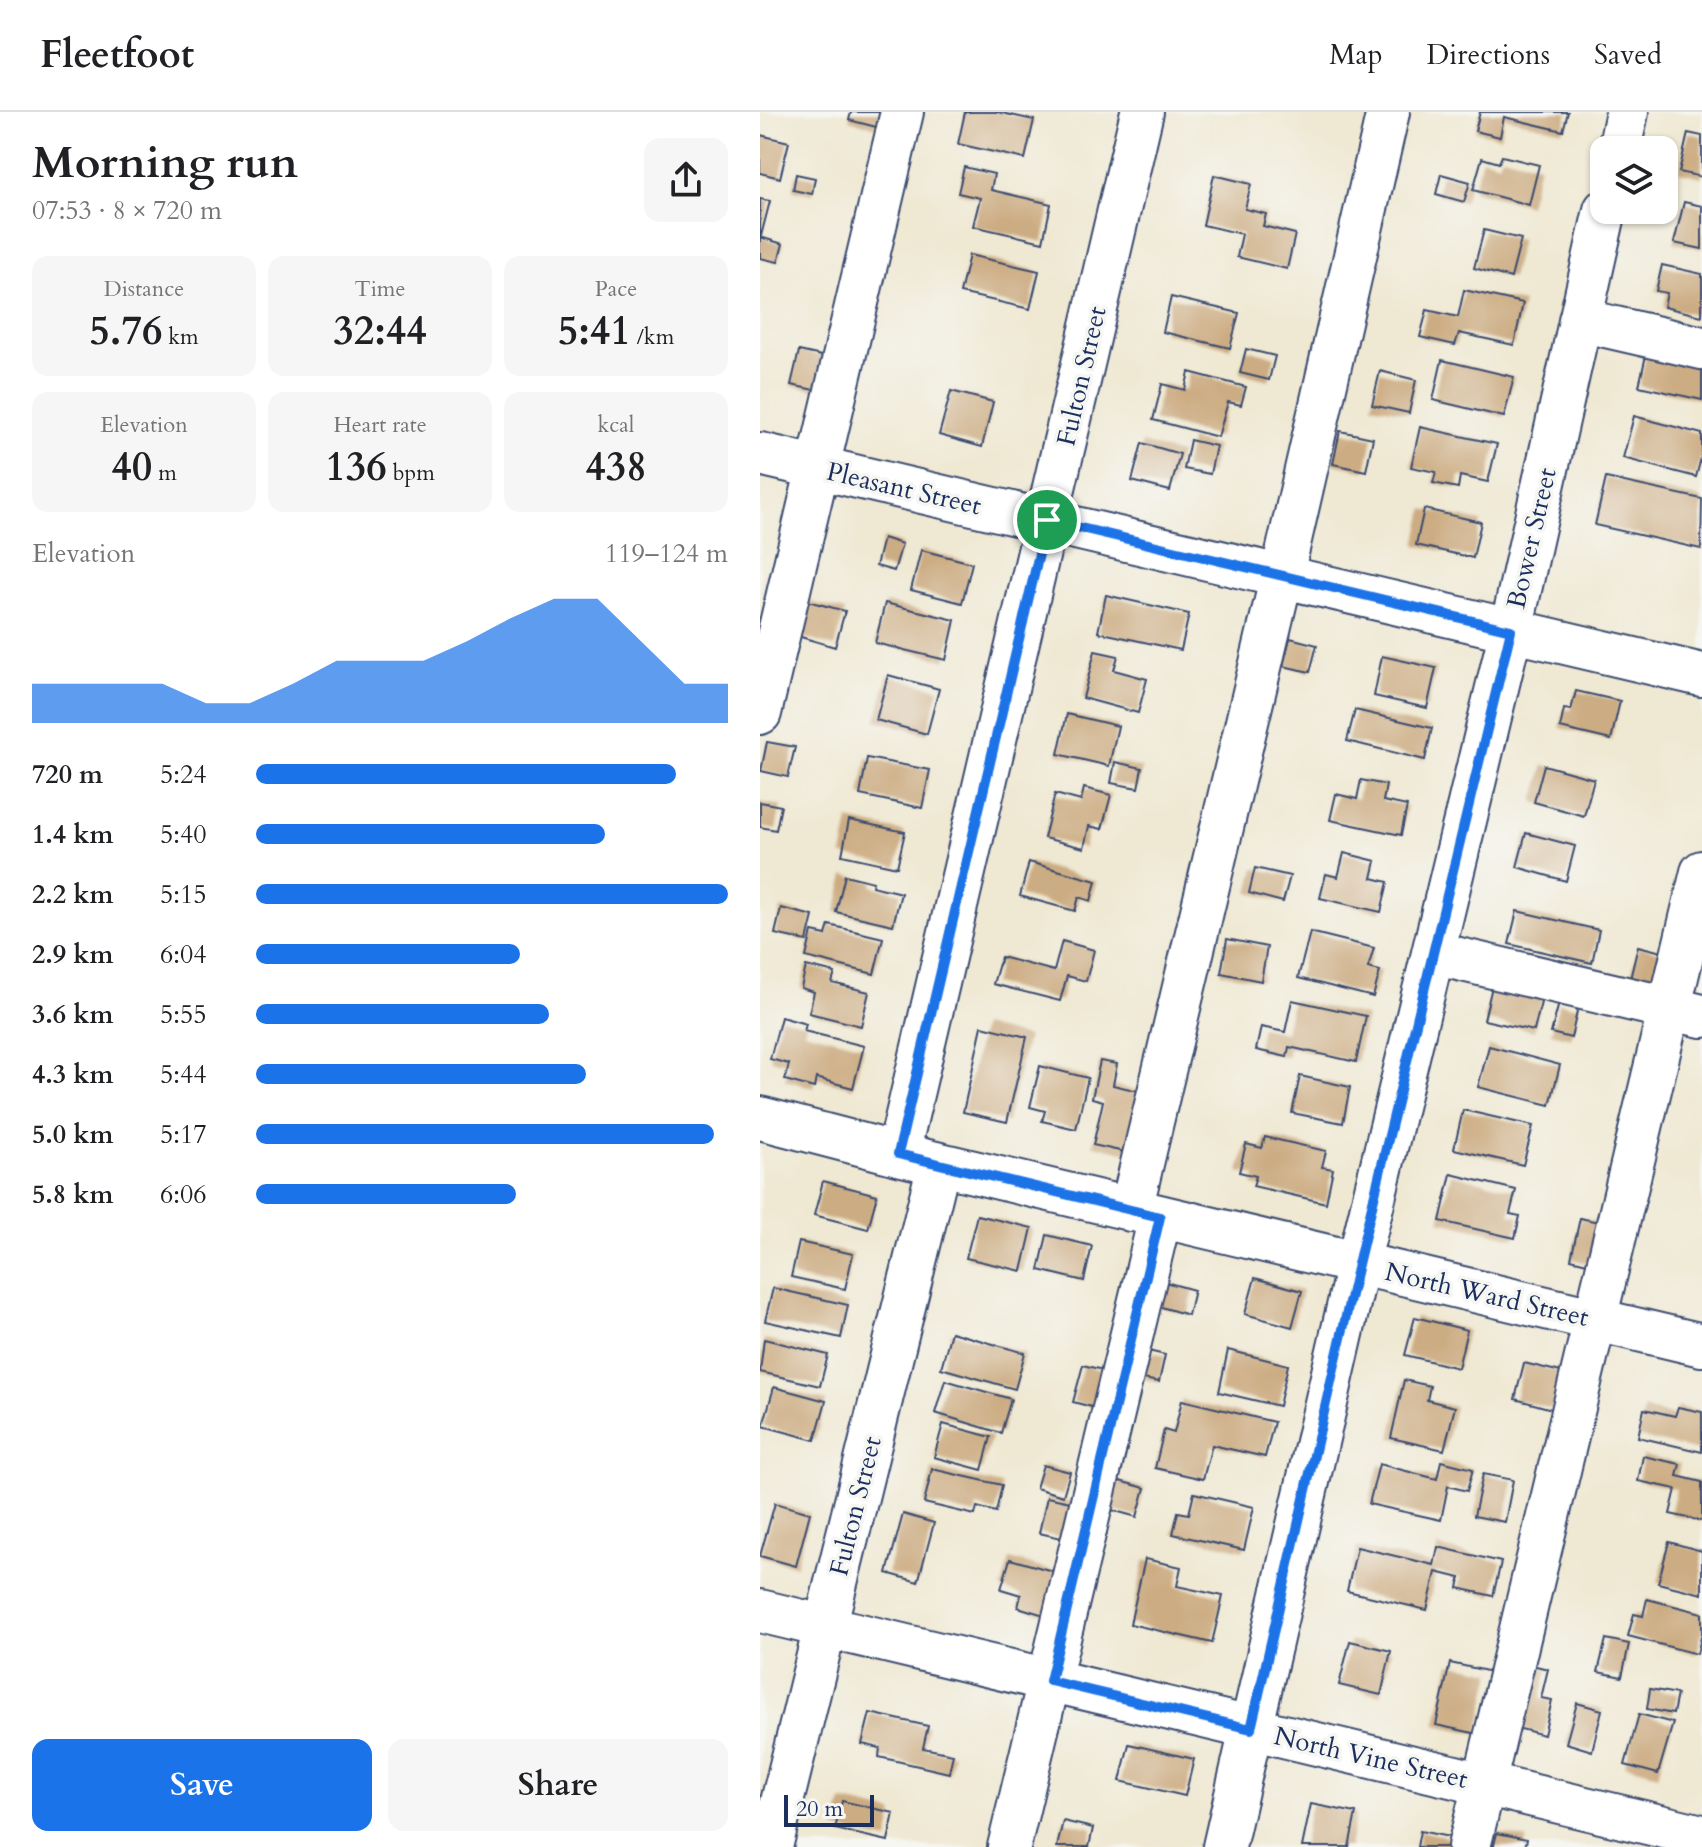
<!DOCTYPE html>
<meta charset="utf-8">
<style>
body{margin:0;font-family:Cardo,serif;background:#f6f6f6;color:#202124;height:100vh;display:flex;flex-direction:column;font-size:30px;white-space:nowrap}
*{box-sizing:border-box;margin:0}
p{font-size:26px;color:#757577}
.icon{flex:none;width:44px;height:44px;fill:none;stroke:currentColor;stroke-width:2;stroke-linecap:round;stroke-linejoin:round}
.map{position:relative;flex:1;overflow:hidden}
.panel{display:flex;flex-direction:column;background:#fff;width:760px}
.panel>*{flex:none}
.controls{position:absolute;left:830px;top:24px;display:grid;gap:16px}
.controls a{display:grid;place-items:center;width:88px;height:88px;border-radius:16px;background:#fff;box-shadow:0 2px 6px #0004;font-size:40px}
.scale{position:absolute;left:24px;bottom:20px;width:90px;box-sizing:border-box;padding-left:8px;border:4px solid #1b2f5e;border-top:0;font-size:22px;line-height:28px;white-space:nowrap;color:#1b2f5e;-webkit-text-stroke:6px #f6f6f2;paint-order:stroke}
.pin{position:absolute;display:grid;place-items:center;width:68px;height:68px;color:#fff;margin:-34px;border:4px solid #fff;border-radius:50%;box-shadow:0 2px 8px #0007}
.round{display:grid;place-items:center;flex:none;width:84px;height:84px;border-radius:16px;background:#f6f6f6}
.head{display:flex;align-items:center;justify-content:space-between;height:136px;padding:0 32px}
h1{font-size:44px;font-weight:600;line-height:60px}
.metrics{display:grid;grid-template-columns:repeat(3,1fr);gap:12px;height:136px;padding:8px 32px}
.metrics div{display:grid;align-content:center;border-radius:16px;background:#f6f6f6;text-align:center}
.metrics b{font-size:40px;font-weight:600}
.metrics small{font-size:22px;font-weight:400}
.metrics p{font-size:22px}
.chart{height:224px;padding:16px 32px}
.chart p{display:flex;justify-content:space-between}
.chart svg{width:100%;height:144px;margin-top:8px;fill:#1a73e8;opacity:.7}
.action{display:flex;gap:16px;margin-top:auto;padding:16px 32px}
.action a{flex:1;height:92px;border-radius:16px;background:#1a73e8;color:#fff;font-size:32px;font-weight:600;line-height:92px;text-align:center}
.action a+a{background:#f6f6f6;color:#202124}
ul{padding:0 32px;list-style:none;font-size:26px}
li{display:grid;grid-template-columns:128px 96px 1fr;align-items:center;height:60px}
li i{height:20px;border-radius:10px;background:#1a73e8}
header{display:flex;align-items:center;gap:48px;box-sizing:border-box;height:112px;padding:0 40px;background:#fff;border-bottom:2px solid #e0e0e0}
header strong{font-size:38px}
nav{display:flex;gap:44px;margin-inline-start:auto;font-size:28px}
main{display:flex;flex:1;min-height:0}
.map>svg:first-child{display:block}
</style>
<header>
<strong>Fleetfoot</strong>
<nav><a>Map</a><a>Directions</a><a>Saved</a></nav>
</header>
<main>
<section class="panel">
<div class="head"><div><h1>Morning run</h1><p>07:53 · 8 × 720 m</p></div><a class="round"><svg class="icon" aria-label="share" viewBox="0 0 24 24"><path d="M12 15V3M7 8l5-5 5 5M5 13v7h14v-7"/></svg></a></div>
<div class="metrics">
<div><p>Distance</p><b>5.76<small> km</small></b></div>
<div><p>Time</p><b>32:44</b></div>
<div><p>Pace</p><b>5:41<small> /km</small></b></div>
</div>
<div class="metrics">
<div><p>Elevation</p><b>40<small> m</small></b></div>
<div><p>Heart rate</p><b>136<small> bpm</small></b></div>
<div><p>kcal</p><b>438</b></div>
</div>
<div class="chart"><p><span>Elevation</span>119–124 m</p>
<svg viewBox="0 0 160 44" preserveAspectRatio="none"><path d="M0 44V32L10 32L20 32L30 32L40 38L50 38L60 32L70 25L80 25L90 25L100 19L110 12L120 6L130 6L140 19L150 32L160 32V44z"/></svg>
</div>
<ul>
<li><b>720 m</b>5:24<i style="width:89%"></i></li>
<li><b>1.4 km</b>5:40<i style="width:74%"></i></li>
<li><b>2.2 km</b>5:15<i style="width:100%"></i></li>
<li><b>2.9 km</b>6:04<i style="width:56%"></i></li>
<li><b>3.6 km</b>5:55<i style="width:62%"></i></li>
<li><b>4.3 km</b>5:44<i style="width:70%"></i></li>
<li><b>5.0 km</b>5:17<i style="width:97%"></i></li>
<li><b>5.8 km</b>6:06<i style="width:55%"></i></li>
</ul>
<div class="action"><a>Save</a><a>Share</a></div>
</section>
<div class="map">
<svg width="942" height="1735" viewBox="0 0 942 1735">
<rect width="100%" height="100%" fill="#f6f6f2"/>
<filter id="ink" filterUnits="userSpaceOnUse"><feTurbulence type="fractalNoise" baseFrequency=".0125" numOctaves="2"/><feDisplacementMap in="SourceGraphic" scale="16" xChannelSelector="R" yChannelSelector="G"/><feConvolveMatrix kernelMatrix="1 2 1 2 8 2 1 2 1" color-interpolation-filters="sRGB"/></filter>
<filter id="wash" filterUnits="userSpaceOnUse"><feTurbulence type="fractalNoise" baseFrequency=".006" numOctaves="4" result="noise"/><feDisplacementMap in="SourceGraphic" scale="32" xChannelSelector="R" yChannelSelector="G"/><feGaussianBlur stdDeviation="1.8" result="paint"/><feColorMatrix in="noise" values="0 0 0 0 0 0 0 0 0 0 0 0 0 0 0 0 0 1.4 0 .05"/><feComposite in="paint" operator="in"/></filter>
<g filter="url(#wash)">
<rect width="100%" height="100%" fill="#efe8d2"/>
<g id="blocks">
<path fill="#ccac82" d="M91,0H128L124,17L89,8Z
M205,0H237L274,8L265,47L198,32Z
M720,0H808L803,19L744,5L740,25L715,19Z
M928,21L942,24V65L919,60Z
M0,23L29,30L20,66L0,61Z
M742,44L779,53L769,93L713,78L722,46L739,51Z
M204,55L234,62L231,78L291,92L283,130L213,114L220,86L198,81Z
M36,62L55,66L52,82L33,78Z
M681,62L710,70L704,90L676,82Z
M454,63L491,72L485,97L506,102L503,114L535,122L527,157L477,145L482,122L443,113Z
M0,87L10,89L1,124H0Z
M924,90L942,94V137L914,131Z
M724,118L761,127L751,166L714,156Z
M0,125L23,132L18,150L0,146Z
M209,143L279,159L270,197L200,181Z
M902,153L942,162V204L904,195L907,181L896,179Z
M704,178L763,191L754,233L699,221L695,233L660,225L667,198L698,205Z
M411,185L479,201L470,236L403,220Z
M486,237L515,244L509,268L480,261Z
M39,239L66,245L59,279L31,273Z
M887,239L942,251V288L879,274Z
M682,248L754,265L744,305L673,288Z
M620,259L656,268L649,301L612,293Z
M429,260L486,275L481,293L468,290L458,325L393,308L402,272L425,278Z
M191,279L233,290L222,335L179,323Z
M874,304L942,322V342L936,365L863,346Z
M660,315L737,332L728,370L700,364L698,376L673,371L676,360L651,355Z
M580,319L613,326L606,359L573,352Z
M430,328L456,334L450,362L424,357Z
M382,331L420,342L410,379L372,369Z
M846,366L942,387L941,437L835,413Z
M664,397L721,410L713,446L656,433Z
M123,426L142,432L134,459L116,454Z
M161,438L212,451L202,491L151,478Z
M346,483L429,502L421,538L338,520Z
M44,488L85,499L75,535L34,523Z
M125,491L195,508L186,548L115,531Z
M530,526L557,533L550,560L523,554Z
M335,539L358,544L354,558L387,567L378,601L323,586Z
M622,544L676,556L667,596L614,584Z
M128,563L179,577L167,622L116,608Z
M816,579L860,589L851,628L800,616L804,597L811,598Z
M595,598L672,616L665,648L587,629Z
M307,602L358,614L349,654L298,642Z
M7,630L35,635L28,665L1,659Z
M107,646L170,658L162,696L100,683Z
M355,650L382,656L378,676L351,671Z
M784,653L834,667L824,704L774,690Z
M601,668L626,673L623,689L647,694L641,723L570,708L576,682L597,687Z
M324,676L351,683L342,717L329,714L324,736L284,726L295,682L321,689Z
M0,690L21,694L16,718L0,715Z
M89,708L145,720L137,755L82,743Z
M766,721L815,734L806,769L757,755Z
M584,741L616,749L612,766L628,770L621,800L560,786L566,762L578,765Z
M269,750L336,769L331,789L319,785L315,799L260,784Z
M495,756L530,764L523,790L489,781Z
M85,763L113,770L112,774L141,781L133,813L76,800Z
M21,796L53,804L47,829L15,822Z
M757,799L839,818L832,851L749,832Z
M69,813L123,826L114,862L46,845L52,820L66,823Z
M550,820L614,836L608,856L620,859L613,885L538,866Z
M467,827L507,835L501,869L461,861Z
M302,829L334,838L326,869L307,864L300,889L233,872L241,845L294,859Z
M878,834L910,842L901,875L870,867Z
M46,854L75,861L72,871L109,880L101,914L49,901L54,880L41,876Z
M734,866L784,878L774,919L724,908Z
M532,888L606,904L596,950L529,935L527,945L496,938L501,915L525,920Z
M799,891L818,895L811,926L791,921Z
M21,905L46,912L44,919L104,934L93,976L56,966L54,976L25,968L29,952L10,947Z
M222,914L267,925L247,1010L203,1000Z
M729,934L800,953L790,993L718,975Z
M340,949L357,952L353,973L387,981L373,1042L333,1033L343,989L332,986Z
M280,954L328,966L316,1017L282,1009L285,999L270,995Z
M540,964L590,975L583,1011L532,1001Z
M703,998L773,1014L763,1053L694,1037Z
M505,1025L566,1039L562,1055L573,1057L566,1091L493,1074L496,1064L479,1060L486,1032L502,1036Z
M691,1062L756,1078L750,1102L760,1104L755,1126L680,1109Z
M63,1069L117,1083L108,1117L54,1103Z
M217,1103L272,1116L262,1159L206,1146Z
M820,1106L848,1112L839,1154L811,1147Z
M287,1123L332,1134L324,1169L279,1158Z
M39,1130L93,1142L85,1177L31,1165Z
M495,1166L542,1179L532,1215L485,1202Z
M405,1170L434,1178L428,1203L398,1194Z
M13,1176L88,1193L81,1226L5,1209Z
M655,1205L707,1218L698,1256L645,1243Z
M191,1220L265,1241L255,1277L181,1256Z
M4,1227L68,1243L60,1274L0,1260Z
M384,1238L405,1243L399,1270L378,1266Z
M468,1238L528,1253L519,1294L459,1280Z
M764,1251L801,1260L792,1297L755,1287Z
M323,1253L354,1261L343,1298L313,1290Z
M185,1268L251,1287L241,1321L175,1301Z
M644,1268L670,1274L667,1288L695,1295L684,1338L631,1326Z
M14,1275L66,1289L55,1328L3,1314Z
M422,1288L514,1310L505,1345L452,1333L443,1367L395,1356L404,1318L414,1321Z
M918,1295L942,1300V1340L878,1325L884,1297L915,1304Z
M183,1312L231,1325L222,1358L174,1345Z
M883,1344L920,1352L917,1364L942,1370V1409L910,1402L916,1377L878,1369Z
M681,1349L713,1357L707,1379L688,1374L681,1408L609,1392L619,1352L677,1367Z
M283,1353L310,1360L303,1384L276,1376Z
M172,1357L242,1373L236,1400L217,1395L215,1403L164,1391Z
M723,1362L753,1368L745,1410L714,1404Z
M356,1368L385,1376L377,1405L348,1397Z
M434,1381L494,1395L484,1438L413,1422L418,1400L429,1402Z
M287,1385L315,1391L306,1427L279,1421Z
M15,1391L50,1401L36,1454L0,1444Z
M143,1402L174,1411L158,1470L127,1461Z
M909,1430L942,1439V1482L898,1471Z
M597,1435L674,1453L678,1435L741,1450L733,1484L698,1476L700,1466L676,1460L667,1498L587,1479Z
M250,1447L296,1460L284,1503L258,1495L261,1483L241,1477Z
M385,1447L421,1455L417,1474L463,1484L452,1531L370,1512Z
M887,1487L942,1501V1521L937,1542L868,1524L874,1502L883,1504Z
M846,1527L869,1532L862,1565L838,1560Z
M590,1529L631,1539L621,1583L579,1573Z
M690,1551L732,1560L718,1622L676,1613Z
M764,1551L788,1557L781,1586L792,1588L784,1623L749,1614Z
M890,1577L917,1582L913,1602L887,1597Z
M817,1591L842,1598L832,1639L806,1631Z
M110,1601L168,1614L163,1636L193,1642L189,1661L119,1645L120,1636L102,1632Z
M879,1602L913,1611L898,1662L865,1653Z
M369,1632L434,1647L425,1684L360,1669Z
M82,1689L134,1701L128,1729L75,1717Z
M551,1692L596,1701L589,1735H542Z
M303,1709L333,1716L329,1735H297Z
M660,1719L694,1726L692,1735H657Z
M737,1721L767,1727L765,1735H719L720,1730L734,1733Z"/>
</g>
</g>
<g filter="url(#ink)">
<use href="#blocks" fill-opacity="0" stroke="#3b4b6f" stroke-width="2"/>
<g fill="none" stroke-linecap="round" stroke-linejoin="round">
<g stroke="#3b4b6f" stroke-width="46">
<path id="minor" d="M859,38L867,0
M820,208L942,236
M0,342L942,563
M0,601L142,0
M673,841L942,904
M0,1006L138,1042L942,1233
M138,1042L382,0
M371,1098L522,463L628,0
M0,1499L942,1724
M11,1735L179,1052
M249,1735L400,1105
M464,1735L598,1152L751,518L845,98
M709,1735L942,760"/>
</g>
<use href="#minor" stroke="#fff" stroke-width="42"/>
</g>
</g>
<g fill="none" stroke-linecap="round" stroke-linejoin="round" filter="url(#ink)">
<g stroke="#fff" stroke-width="16">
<path id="route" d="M287,408L751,518L598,1152L491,1617L290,1569L400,1105L138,1042Z"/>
</g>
<use href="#route" stroke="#1a73e8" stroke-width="10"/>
</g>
<g text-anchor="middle" stroke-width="7" stroke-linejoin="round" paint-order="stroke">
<g font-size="26" fill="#1b2f5e" stroke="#f6f6f2">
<text transform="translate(321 264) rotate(-77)" y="9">Fulton Street</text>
<text transform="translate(144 376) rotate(13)" y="9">Pleasant Street</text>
<text transform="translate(771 426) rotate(-77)" y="9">Bower Street</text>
<text transform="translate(727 1182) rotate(13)" y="9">North Ward Street</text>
<text transform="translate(95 1394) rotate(-76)" y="9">Fulton Street</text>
<text transform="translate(611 1645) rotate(13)" y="9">North Vine Street</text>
</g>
</g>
</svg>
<div class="controls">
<a><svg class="icon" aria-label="layers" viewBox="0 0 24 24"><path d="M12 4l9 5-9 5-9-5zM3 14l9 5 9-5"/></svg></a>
</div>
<div class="scale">20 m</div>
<div class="pin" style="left:287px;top:408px;background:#1e9e55"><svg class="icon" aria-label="arrive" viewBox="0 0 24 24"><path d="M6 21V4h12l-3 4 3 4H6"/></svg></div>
</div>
</main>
